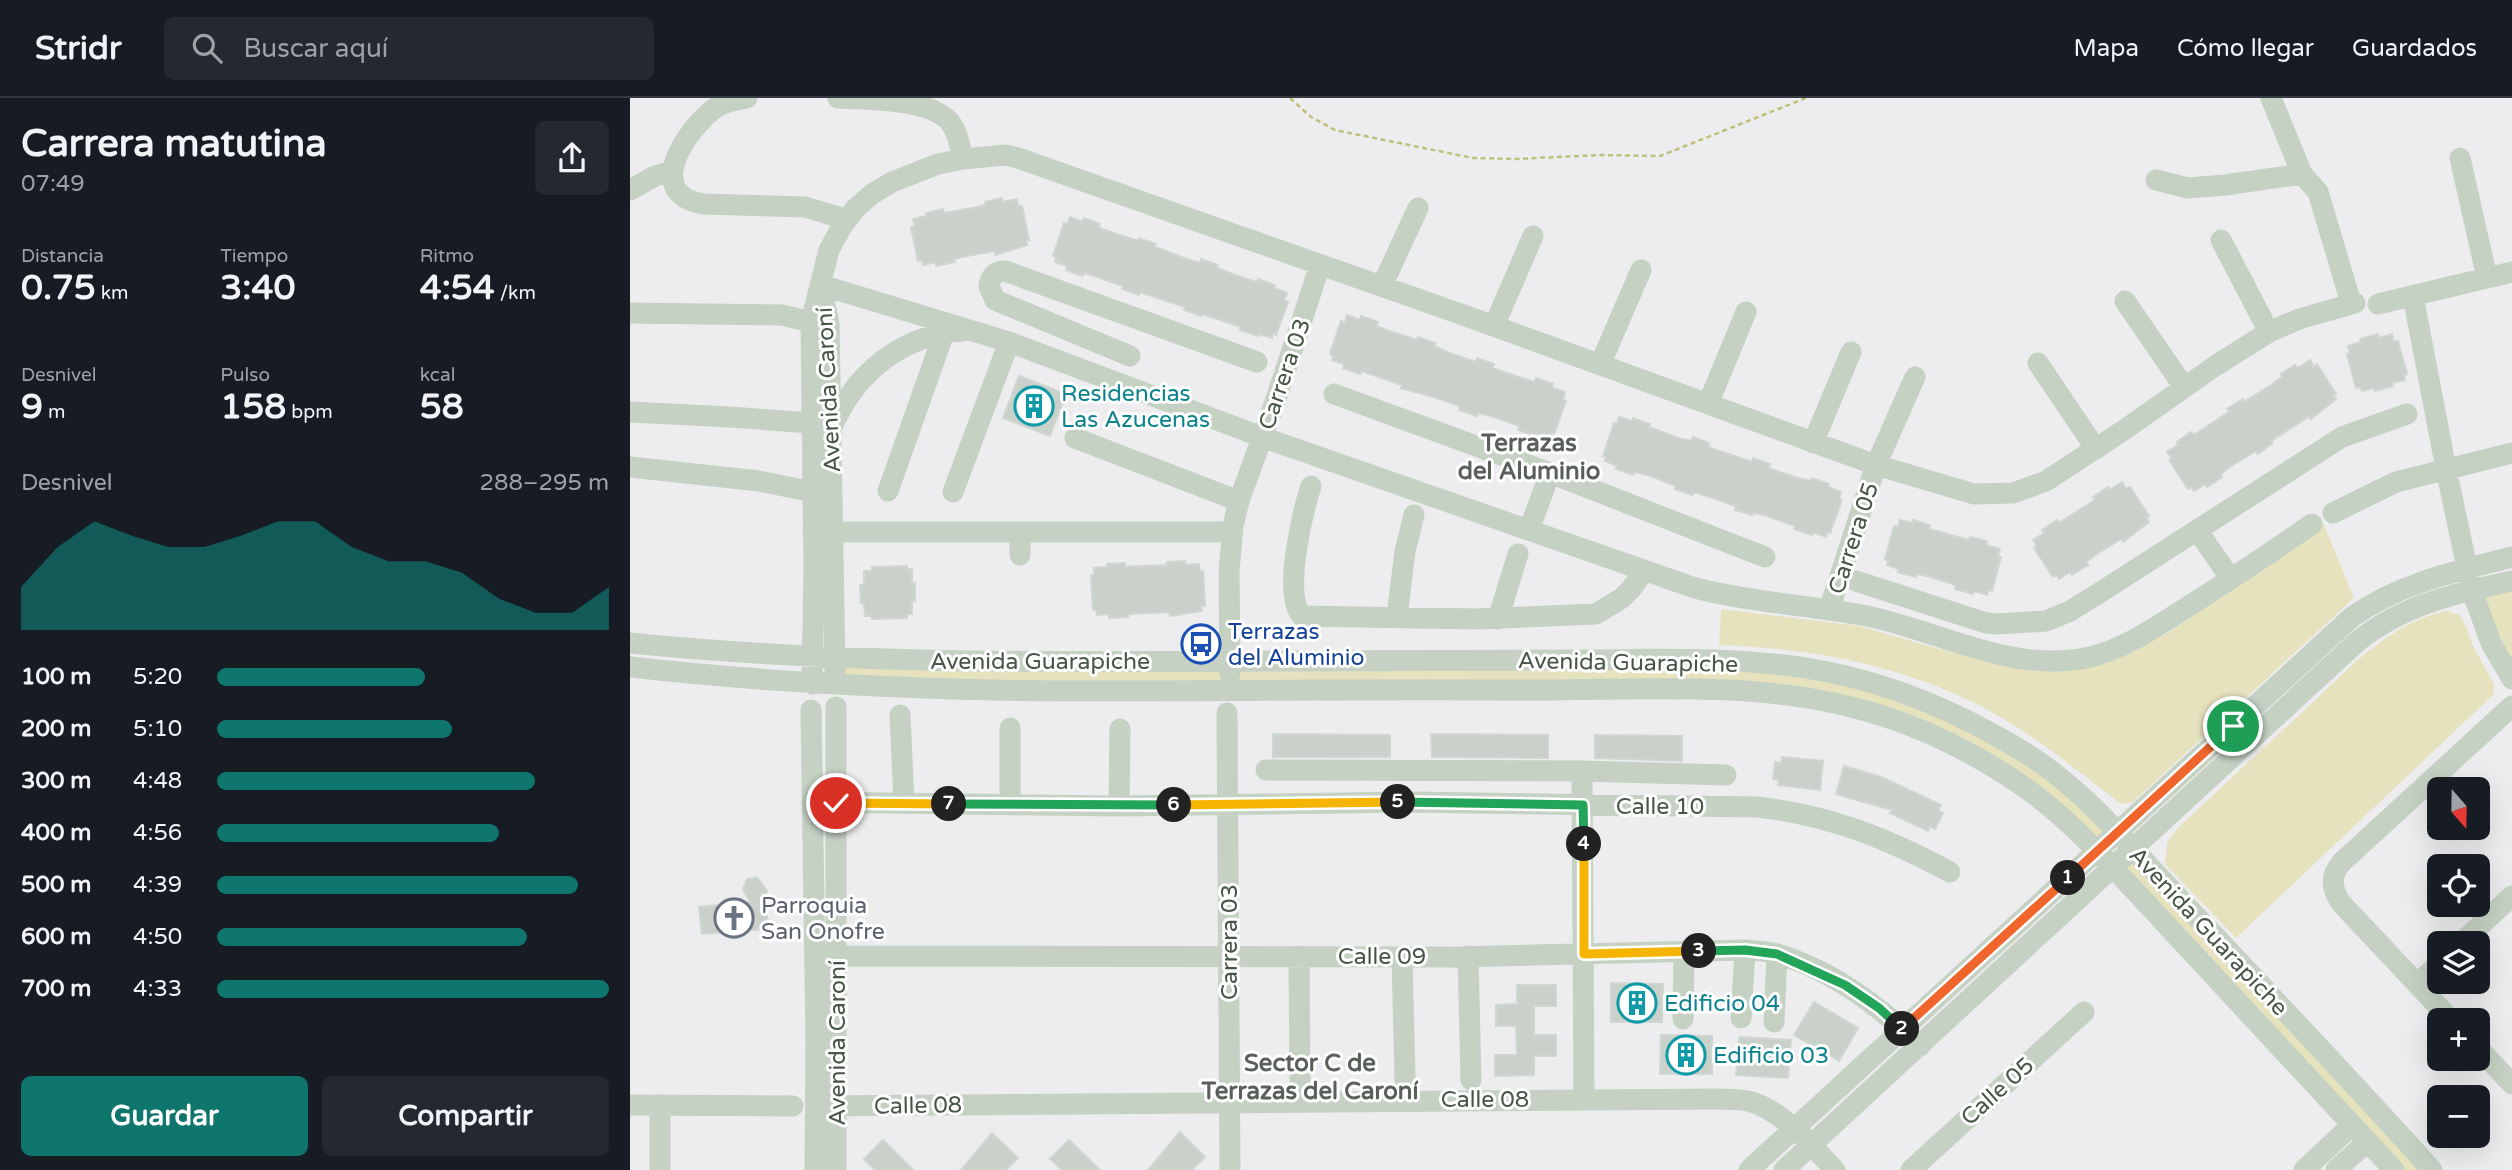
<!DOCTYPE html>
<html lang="es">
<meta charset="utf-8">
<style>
body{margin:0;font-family:"Varela Round",sans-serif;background:#242831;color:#f1f3f6;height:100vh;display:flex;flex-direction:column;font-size:26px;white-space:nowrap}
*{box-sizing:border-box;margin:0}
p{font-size:23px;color:#9ea1a6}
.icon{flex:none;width:38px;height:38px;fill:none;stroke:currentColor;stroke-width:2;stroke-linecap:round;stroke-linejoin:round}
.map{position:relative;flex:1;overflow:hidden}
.drawer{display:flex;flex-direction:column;background:#171b24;width:630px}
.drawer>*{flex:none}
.needle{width:46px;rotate:160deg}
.tools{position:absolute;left:1797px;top:679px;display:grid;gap:14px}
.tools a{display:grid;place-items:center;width:63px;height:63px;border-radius:10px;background:#171b24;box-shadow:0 7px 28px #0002;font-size:35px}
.pin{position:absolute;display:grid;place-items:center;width:60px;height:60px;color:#fff;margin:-30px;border:4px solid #fff;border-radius:50%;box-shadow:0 2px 7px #0007}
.km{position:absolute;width:35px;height:35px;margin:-18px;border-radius:50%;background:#222;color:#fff;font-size:19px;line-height:35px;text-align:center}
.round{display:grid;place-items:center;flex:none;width:74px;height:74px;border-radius:10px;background:#242831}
.overview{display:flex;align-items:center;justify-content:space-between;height:119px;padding:0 21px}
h1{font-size:38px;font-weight:700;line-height:52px}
.figures{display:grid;grid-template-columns:repeat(3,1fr);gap:10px;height:119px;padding:7px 21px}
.figures div{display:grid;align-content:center}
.figures b{font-size:35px;font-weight:700}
.figures small{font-size:19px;font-weight:400}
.figures p{font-size:19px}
.chart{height:196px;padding:14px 21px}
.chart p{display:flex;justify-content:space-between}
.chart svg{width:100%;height:126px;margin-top:7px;fill:#0f766e;opacity:.7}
.cta{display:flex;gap:14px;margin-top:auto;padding:14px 21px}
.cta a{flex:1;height:80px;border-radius:10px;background:#0f766e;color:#fff;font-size:28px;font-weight:700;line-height:80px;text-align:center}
.cta a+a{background:#242831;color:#f1f3f6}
ul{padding:0 21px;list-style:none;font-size:23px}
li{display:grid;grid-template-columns:112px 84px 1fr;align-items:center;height:52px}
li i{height:18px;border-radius:9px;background:#0f766e}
header{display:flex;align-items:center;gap:42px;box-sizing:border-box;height:98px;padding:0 35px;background:#171b24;border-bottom:2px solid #363941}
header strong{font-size:33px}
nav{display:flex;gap:38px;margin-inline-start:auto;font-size:24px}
.search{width:490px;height:63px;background:#242831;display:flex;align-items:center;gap:18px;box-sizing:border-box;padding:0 24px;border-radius:10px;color:#9ea1a6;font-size:26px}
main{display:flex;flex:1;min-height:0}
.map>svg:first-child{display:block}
</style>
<header>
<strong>Stridr</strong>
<div class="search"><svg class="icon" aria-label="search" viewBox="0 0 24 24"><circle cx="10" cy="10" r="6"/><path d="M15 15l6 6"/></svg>Buscar aquí</div>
<nav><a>Mapa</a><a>Cómo llegar</a><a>Guardados</a></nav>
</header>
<main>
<section class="drawer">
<div class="overview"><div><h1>Carrera matutina</h1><p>07:49</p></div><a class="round"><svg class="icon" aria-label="share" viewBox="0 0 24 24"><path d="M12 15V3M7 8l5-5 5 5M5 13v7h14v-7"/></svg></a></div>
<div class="figures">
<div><p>Distancia</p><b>0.75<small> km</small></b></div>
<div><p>Tiempo</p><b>3:40</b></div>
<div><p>Ritmo</p><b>4:54<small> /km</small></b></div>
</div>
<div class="figures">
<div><p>Desnivel</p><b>9<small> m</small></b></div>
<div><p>Pulso</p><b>158<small> bpm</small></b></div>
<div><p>kcal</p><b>58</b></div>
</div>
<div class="chart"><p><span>Desnivel</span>288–295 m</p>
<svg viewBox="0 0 160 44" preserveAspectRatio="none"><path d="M0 44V29L10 15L20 6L30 11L40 15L50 15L60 11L70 6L80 6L90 15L100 20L110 20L120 24L130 33L140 38L150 38L160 29V44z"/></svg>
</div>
<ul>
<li><b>100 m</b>5:20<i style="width:53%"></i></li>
<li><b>200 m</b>5:10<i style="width:60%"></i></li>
<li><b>300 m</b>4:48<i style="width:81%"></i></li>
<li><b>400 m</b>4:56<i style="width:72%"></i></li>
<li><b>500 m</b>4:39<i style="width:92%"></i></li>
<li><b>600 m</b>4:50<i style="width:79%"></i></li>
<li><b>700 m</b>4:33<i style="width:100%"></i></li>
</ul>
<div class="cta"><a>Guardar</a><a>Compartir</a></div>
</section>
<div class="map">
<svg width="1882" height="1072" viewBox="0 0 1882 1072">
<rect width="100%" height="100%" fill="#edecee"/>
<path fill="#e7e2be" d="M1693,425L1724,500L1503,704L1491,706C1450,675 1410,641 1365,616C1282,569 1184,550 1089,547L1091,511L1229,528L1309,551L1403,573L1470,566L1538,535Z
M1882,483V581L1842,493Z
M1817,513L1829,517L1836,528L1842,546L1864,586V596L1606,840L1535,766L1537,745L1548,730C1591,690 1634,649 1678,609C1719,571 1760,524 1817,513Z
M206,561L1124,565L1329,617L1479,725L1468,754L1376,676L1195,603L204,587Z
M1504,752L1802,1072H1764L1483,771Z"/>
<path fill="#cad0ca" stroke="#d0d6d1" stroke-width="2" d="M372,100L373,104L387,101L388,108H392L399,142L396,143L397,147L365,157V153L337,158L324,161L325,164L306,168V164L293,167L292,162L288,163L281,129L285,128L283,121L296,118V115L313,111L314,115L342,110L355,107V104Z
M440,119L452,124L454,120L470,126L469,130L508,143L509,140L526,146L525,149L557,161L570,165L571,161L588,167L587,170L611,179L627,184L628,181L645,187L644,190L657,195L654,202L658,204L646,237L643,235L642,240L629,236L628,238L610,232L611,229L572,216L571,218L554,212L555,209L510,194L509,197L492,191L493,188L467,179L454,175L453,178L436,172L437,168L425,164L426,160L423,158L434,125L437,127Z
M717,217L730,222L731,218L748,224L746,228L759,233L787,242L788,239L805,245L804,248L817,254L846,264L847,260L864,266L862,270L892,280L905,284L906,280L923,286L922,290L935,294L933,301L936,303L924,336L921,335L920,339L907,335L906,338L888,332L890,328L861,318L848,315L847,318L829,312L830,308L807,300L771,290L772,287L732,273L730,276L713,270L714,266L702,262L703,258L700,256L711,223L715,225Z
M1748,236L1749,240L1762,236L1764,244L1768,243L1777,276L1774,277L1775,282L1762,285L1763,288L1745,293L1744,290L1732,293L1730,289L1726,290L1717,256L1720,255L1718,248L1731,244L1730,241Z
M1680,262L1684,269L1687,266L1706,296L1703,297L1706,301L1681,321L1678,319L1641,343L1643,345L1628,356L1626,353L1601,368L1591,376L1592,379L1577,389L1575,386L1564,393L1561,389L1558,391L1539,362L1542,360L1537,354L1548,347L1547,344L1561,334L1564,337L1600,313L1597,311L1613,301L1614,304L1641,287L1652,279L1651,276L1665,267L1668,270Z
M389,278L436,296L420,338L373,320Z
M989,319L1002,323L1003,320L1020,326L1019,329L1048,340L1061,343L1063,339L1079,345L1078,349L1122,364L1123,360L1140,366L1138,370L1168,380L1181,383L1182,380L1199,386L1198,389L1211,394L1209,401L1212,402L1200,435L1197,434L1196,439L1183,434L1182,437L1164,431L1165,428L1137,418L1124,415L1123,417L1105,412L1106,408L1077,398L1063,394V397L1045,391L1046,388L1018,377L1004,374L1003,377L986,371L987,368L975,363L976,359L973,358L984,325L987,326Z
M1492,384L1496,391L1500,389L1519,418L1516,419L1519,424L1493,444L1491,441L1467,456L1456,464L1458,467L1442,477L1440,474L1429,481L1427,477L1423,479L1404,450L1407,448L1403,442L1414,435L1412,432L1427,422L1429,425L1465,402L1463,399L1478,389L1480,392Z
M1270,422L1283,425V422L1300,427L1299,431L1339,442L1340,439L1357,443L1356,447L1370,451L1368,458L1371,459L1362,493L1358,492L1357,497L1344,493L1343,496L1325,491L1326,487L1301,479L1287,476L1286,479L1268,474L1269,471L1257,467L1258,463L1255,461L1264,428L1268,429Z
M555,463V467L569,466L570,474L573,473L575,508H571L572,513L540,518L539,514L498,516V519L479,520V516L467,517L466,512H463L461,477H464V470L477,469V466L495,465V469L509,468L537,467V464Z
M277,468V471H282V485H285V503H282V516H277V520L242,521V518H235L234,505H231L230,487H234V473H242V469Z
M643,636L760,637V659H643Z
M801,636L918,637V660L802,659Z
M965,637L1052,638V663L965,660Z
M1152,659L1193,663L1190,692L1148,687L1149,682L1143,681L1145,664L1151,665Z
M1214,668L1251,679L1311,707L1308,712L1313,715L1305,731L1300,728L1298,733L1260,715L1262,712L1206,696Z
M127,779L137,793L135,797L138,831L72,836L69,809L120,804L113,791L117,781Z
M981,885L1033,886L1032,924H981Z
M887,887H926V908H904V937H926V958H904V977L865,978V957H887L886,928H866V907L887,906Z
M1184,904L1228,930L1209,963L1164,937Z
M1031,937L1082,938V976H1030Z
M1109,939L1161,942L1158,980L1106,977Z
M550,1034L575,1059L562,1072H518Z
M362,1035L388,1060L376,1072H331Z
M253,1042L283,1072H245L234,1061Z
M439,1042L470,1072H432L420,1061Z"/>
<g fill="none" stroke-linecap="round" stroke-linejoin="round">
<path stroke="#c1c07b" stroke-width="2.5" stroke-dasharray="5 3.5" stroke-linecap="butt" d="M660,0L681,19L705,32L843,60L886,61L969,57L1030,58L1176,0"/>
<path stroke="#c4d1c3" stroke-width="21" d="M117,0C106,2 94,4 85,10C57,31 12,95 73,106L175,109L212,120H218
M208,0C238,2 300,0 320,24C328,35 330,48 333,61
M1641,0L1672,76
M1830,60L1857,180
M1526,82L1558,90L1595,87L1672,76L1688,94L1721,205
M0,92L25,78L42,73
M1591,142L1639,234
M191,187L379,244L632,339L1065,490C1120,504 1176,507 1232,517C1307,531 1381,577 1460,559C1494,551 1524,530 1554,511C1597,484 1640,455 1682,426
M752,188L788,110
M191,190L199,225L205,573
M1783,198L1816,371L1842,493L1861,545L1882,581
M1495,203L1554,289
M1748,206L1882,174
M0,215L152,217L181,224
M864,228L903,138
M500,258L365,202L359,188C360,179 365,173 375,173L627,264
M1408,265L1466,351
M970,267L1011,172
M704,296L920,375L1135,459
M1078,306L1116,214
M0,314L100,319L181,325
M204,325C228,272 275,236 333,233
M445,340L609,403
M1183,345L1221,254
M0,369L129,383L183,394
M681,388C673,413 652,498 672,518L846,521L966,516L992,500L1002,490L1014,473
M258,393L314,235
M323,394L379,244
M1703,415L1766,384L1882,355
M899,432L920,375
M1567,432L1601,481
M183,434H602
M390,435V457
M1226,483L1356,525L1368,526L1416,523L1440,513L1466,497L1712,339L1777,316
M1199,512L1246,367L1285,279
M767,519L775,453L784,417
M868,521L888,456
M0,545C217,567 434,564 652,563C745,563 839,562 933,562C1017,562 1110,557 1193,573C1267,587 1333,616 1397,656C1456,693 1501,750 1549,800C1634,890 1719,980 1802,1072
M0,569C169,588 338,594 508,593C639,592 769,591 900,592C1006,592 1118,583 1221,609C1275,622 1327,646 1373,675C1435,713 1482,769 1531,821C1609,904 1686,988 1764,1072
M600,576L599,473L603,428L609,403L645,304L690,167
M182,586L184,471L181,224L199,152L212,128L225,111L242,96L262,84L308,66L333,61L376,57L388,60L839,219L1246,367L1344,396L1383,395L1416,383L1494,332L1585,268L1639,234L1669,221L1725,205
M206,609V1072
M181,612L186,942L185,1072
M597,615L600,1072
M270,617L274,705
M380,630V707
M636,672L952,673L1096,677
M952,673L954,1001
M182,704L489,708L779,704L1127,709C1200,717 1256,740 1320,774
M489,708L490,631
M1831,845L1882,798
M185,858L826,859L1115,852C1126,853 1138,853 1148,856C1203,873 1250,908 1290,948
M669,858L670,983
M772,858L775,981
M838,858L841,982
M1787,886L1810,865
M1111,920L1115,852
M1053,921L1054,853
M1821,922L1711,805C1701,790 1700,778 1712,764L1882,608
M1144,924L1147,856
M1848,950L1882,986
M0,1007L163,1008
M30,1007V1072
M186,1008L1085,1001C1095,1001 1107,1001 1118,1003C1153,1012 1181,1047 1205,1072
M1119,1072L1722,519C1770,485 1826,473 1882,459
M1154,1072L1728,543C1773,507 1826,495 1882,483
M1281,1072L1454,914
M1674,1072L1722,1027
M1706,1072L1737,1044"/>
</g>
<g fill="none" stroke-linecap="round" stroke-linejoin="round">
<g stroke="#fff" stroke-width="14">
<path id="split-1" d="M1438,780L1603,628"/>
</g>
<g stroke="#fff" stroke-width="14">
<path id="split-2" d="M1272,931L1438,780"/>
</g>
<g stroke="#fff" stroke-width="14">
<path id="split-3" d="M1069,853L1115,852L1147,856L1215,887L1249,910L1272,931"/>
</g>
<g stroke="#fff" stroke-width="14">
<path id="split-4" d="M954,746V856L1069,853"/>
</g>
<g stroke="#fff" stroke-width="14">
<path id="split-5" d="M768,704L953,707L954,746"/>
</g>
<g stroke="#fff" stroke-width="14">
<path id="split-6" d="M544,707L768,704"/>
</g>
<g stroke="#fff" stroke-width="14">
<path id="split-7" d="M319,706L544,707"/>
</g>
<g stroke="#fff" stroke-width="14">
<path id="split-8" d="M206,705L319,706"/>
</g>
<use href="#split-1" stroke="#f0652b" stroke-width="9"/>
<use href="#split-2" stroke="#f0652b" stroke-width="9"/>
<use href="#split-3" stroke="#22a559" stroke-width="9"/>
<use href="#split-4" stroke="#f5b400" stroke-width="9"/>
<use href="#split-5" stroke="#22a559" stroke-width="9"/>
<use href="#split-6" stroke="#f5b400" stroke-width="9"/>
<use href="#split-7" stroke="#22a559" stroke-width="9"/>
<use href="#split-8" stroke="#f5b400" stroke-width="9"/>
</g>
<defs>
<g id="building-ring" transform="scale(2.0125)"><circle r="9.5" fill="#fff" stroke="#0f9aa8" stroke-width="1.5"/><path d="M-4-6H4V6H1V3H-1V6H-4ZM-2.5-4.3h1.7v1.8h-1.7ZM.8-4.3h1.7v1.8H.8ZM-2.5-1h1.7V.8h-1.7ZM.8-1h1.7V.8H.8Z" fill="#0f9aa8"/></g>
<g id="bus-ring" transform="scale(2.0125)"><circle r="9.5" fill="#fff" stroke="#1a4fb4" stroke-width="1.5"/><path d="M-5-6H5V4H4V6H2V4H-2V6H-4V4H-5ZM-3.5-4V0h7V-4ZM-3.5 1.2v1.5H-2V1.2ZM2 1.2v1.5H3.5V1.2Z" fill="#1a4fb4"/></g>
<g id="church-ring" transform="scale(2.0125)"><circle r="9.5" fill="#fff" stroke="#6b7280" stroke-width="1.5"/><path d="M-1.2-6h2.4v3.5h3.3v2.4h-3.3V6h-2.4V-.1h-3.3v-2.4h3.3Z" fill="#6b7280"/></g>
</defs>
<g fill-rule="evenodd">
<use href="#building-ring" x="404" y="308"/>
<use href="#bus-ring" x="571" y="546"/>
<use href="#church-ring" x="104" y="820"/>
<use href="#building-ring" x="1007" y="905"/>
<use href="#building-ring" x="1056" y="957"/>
</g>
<g text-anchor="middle" stroke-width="6" stroke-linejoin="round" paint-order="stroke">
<g font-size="23" fill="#475646" stroke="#fff">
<text transform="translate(654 276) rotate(-71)" y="8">Carrera 03</text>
<text transform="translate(198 292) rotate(-93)" y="8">Avenida Caroní</text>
<text transform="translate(1223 440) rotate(-72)" y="8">Carrera 05</text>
<text x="410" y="571">Avenida Guarapiche</text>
<text transform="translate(998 564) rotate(1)" y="8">Avenida Guarapiche</text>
<text x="1030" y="716">Calle 10</text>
<text transform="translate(1579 833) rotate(47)" y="8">Avenida Guarapiche</text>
<text transform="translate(599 844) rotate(-90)" y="8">Carrera 03</text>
<text x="752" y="866">Calle 09</text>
<text transform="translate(207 945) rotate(-90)" y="8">Avenida Caroní</text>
<text transform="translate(1367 993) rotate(-42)" y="8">Calle 05</text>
<text x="855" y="1009">Calle 08</text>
<text transform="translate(288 1007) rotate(-1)" y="8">Calle 08</text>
</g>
<g font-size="23" fill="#0d838f" stroke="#fff" text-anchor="start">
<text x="431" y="303">Residencias<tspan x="431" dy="26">Las Azucenas</tspan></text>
<text x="1034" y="913">Edificio 04</text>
<text x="1083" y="965">Edificio 03</text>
</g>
<g font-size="23" fill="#164399" stroke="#fff" text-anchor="start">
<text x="598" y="541">Terrazas<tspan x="598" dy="26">del Aluminio</tspan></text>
</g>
<g font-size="23" fill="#5b616d" stroke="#fff" text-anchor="start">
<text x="131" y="815">Parroquia<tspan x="131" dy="26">San Onofre</tspan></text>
</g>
<g font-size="24" font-weight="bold" fill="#595f59" stroke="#fff">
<text x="899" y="353">Terrazas<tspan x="899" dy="28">del Aluminio</tspan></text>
<text x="680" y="973">Sector C de<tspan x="680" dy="28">Terrazas del Caroní</tspan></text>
</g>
</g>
</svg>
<div class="tools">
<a><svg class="needle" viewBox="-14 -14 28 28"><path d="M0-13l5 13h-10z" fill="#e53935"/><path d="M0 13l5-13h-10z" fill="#9ea1a6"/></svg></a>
<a><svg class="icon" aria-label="locate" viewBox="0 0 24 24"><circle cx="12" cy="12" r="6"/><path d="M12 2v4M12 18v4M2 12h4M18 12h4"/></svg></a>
<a><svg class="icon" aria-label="layers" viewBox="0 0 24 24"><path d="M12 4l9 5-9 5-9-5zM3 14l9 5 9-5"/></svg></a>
<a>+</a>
<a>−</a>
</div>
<div class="pin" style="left:1603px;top:628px;background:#1e9e55"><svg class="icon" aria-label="arrive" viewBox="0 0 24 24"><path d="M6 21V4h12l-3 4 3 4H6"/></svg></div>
<div class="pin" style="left:206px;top:705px;background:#d93025"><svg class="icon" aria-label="check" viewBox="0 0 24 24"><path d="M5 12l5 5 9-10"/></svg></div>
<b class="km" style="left:1438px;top:780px">1</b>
<b class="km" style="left:1272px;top:931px">2</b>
<b class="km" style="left:1069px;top:853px">3</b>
<b class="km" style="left:954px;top:746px">4</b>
<b class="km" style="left:768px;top:704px">5</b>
<b class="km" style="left:544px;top:707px">6</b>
<b class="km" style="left:319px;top:706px">7</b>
</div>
</main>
